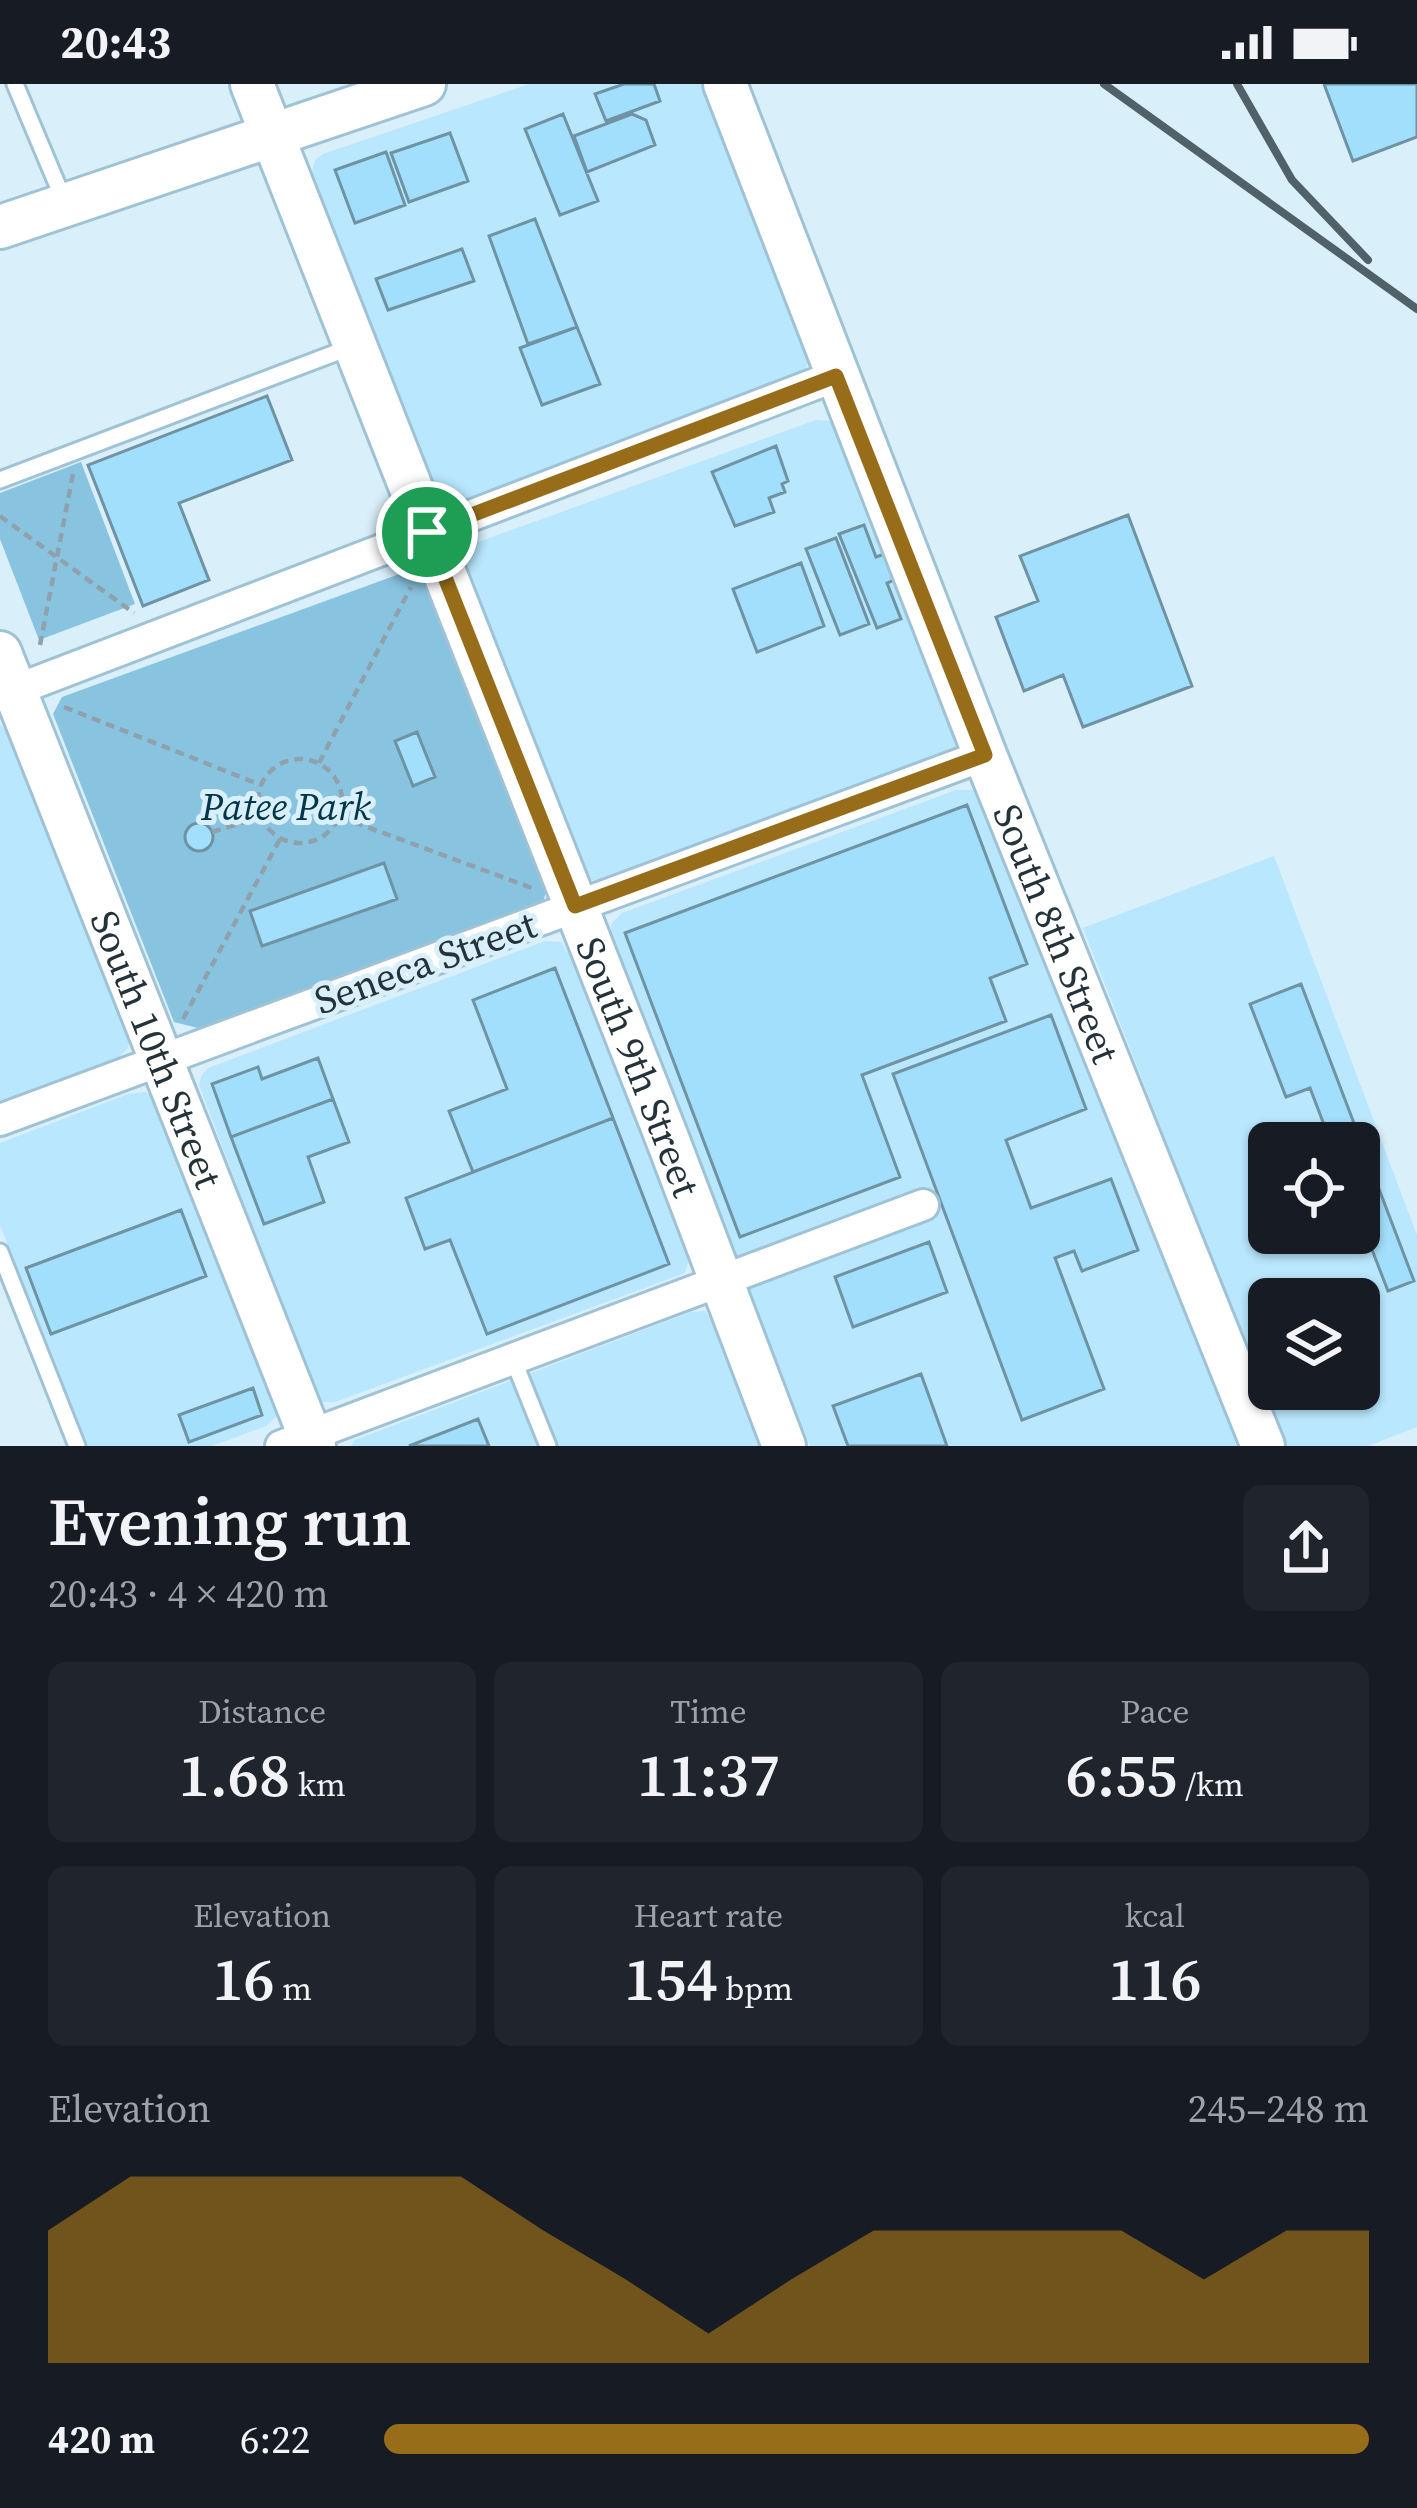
<!DOCTYPE html>
<meta charset="utf-8">
<style>
body{margin:0;font-family:"Source Serif 4",serif;background:#20242c;color:#f1f3f6;height:100vh;display:flex;flex-direction:column;font-size:45px;white-space:nowrap}
*{box-sizing:border-box;margin:0}
p{font-size:39px;color:#9ea1a6}
.icon{flex:none;width:66px;height:66px;fill:none;stroke:currentColor;stroke-width:2;stroke-linecap:round;stroke-linejoin:round}
.map{position:relative;height:1362px;overflow:hidden}
.sheet{display:flex;flex-direction:column;background:#171b24;flex:1}
.sheet>*{flex:none}
.fabs{position:absolute;left:1248px;top:1038px;display:grid;gap:24px}
.fabs a{display:grid;place-items:center;width:132px;height:132px;border-radius:18px;background:#171b24;box-shadow:0 3px 9px #0004;font-size:60px}
.pin{position:absolute;display:grid;place-items:center;width:102px;height:102px;color:#fff;margin:-51px;border:6px solid #fff;border-radius:50%;box-shadow:0 3px 12px #0007}
.round{display:grid;place-items:center;flex:none;width:126px;height:126px;border-radius:18px;background:#20242c}
.head{display:flex;align-items:center;justify-content:space-between;height:204px;padding:0 48px}
h1{font-size:66px;font-weight:600;line-height:90px}
.figures{display:grid;grid-template-columns:repeat(3,1fr);gap:18px;height:204px;padding:12px 48px}
.figures div{display:grid;align-content:center;border-radius:18px;background:#20242c;text-align:center}
.figures b{font-size:60px;font-weight:600}
.figures small{font-size:33px;font-weight:400}
.figures p{font-size:33px}
.chart{height:336px;padding:24px 48px}
.chart p{display:flex;justify-content:space-between}
.chart svg{width:100%;height:216px;margin-top:12px;fill:#976d19;opacity:.7}
ul{padding:0 48px;list-style:none;font-size:39px}
li{display:grid;grid-template-columns:192px 144px 1fr;align-items:center;height:90px}
li i{height:30px;border-radius:15px;background:#976d19}
.status{display:flex;justify-content:space-between;align-items:center;height:84px;padding:0 60px;background:#171b24;direction:ltr}
.status svg{height:33px;fill:currentColor}
.map>svg:first-child{display:block}
</style>
<div class="status"><b>20:43</b><svg viewBox="0 0 49 12"><path d="M0 12V9h3v3zM5 12V6h3v6zM10 12V3h3v9zM15 12V0h3v12zM26 1h20v11H26zM47 4h2v5h-2z"/></svg></div>
<div class="map">
<svg width="1417" height="1362" viewBox="0 0 1417 1362">
<rect width="100%" height="100%" fill="#d9effa"/>
<path fill="#b9e7fd" fill-rule="evenodd" d="M529,0H700L808,279L803,290L453,424L440,420L435,409L312,88L315,76L323,70Z
M816,336L831,337L840,346L957,652V667L603,798L591,796L584,787L465,479L466,467L473,460Z
M0,641L14,654L130,953L128,964L119,973L0,1017Z
M956,706H976L988,723L1240,1362H810L610,851L612,839L622,829Z
M1274,772L1417,1151V1343L1368,1362H1285L1083,844ZM1269,1059H1359V1149H1269ZM1269,1215H1359V1305H1269Z
M545,857L561,858L570,872L689,1175L685,1189L335,1318H323L316,1311L199,1001L202,991L208,984Z
M145,1008L157,1015L276,1320V1333L266,1342L212,1362H88L0,1141V1059L128,1010Z
M705,1227L714,1238L764,1362H351L355,1356L691,1228Z"/>
<path fill="#88c3e0" d="M81,378L135,520L39,556L0,455V409Z
M405,488L425,497L546,807L543,819L198,944L174,938L53,630L62,613Z"/>
<path fill="#a2dffc" stroke="#7093a4" stroke-width="3" d="M624,0H654L660,17L606,37L595,10Z
M1324,0H1417V53L1353,77Z
M563,30L598,117L560,131L525,45Z
M632,30L646,36L655,61L587,88L574,52Z
M450,49L468,97L409,118L391,69Z
M386,68L405,121L355,139L335,86Z
M535,135L577,243L528,260L489,152Z
M462,165L474,197L388,226L376,195Z
M577,243L600,300L542,321L520,264Z
M267,312L292,376L179,419L209,496L143,522L88,381Z
M776,362L788,397L782,400L785,408L769,414L774,428L735,442L712,388Z
M1128,431L1192,602L1083,643L1063,591L1024,607L996,533L1038,517L1020,472Z
M864,441L876,473L887,469L897,495L887,499L901,535L877,544L839,450Z
M836,454L869,540L840,551L806,465Z
M801,479L824,542L757,568L733,505Z
M417,648L435,693L413,702L395,657Z
M967,721L1027,880L990,894L1006,937L862,991L900,1093L740,1153L625,849Z
M185 753a14 14 0 1 1 28 0a14 14 0 1 1-28 0Z
M384,779L397,815L262,862L250,827Z
M555,884L613,1034L473,1088L449,1027L507,1005L473,916Z
M1301,900L1414,1197L1388,1207L1359,1132V1059H1331L1310,1004L1286,1013L1250,920Z
M1051,931L1086,1025L1006,1056L1031,1124L1111,1095L1138,1166L1082,1187L1074,1167L1055,1174L1104,1305L1022,1336L893,990Z
M318,974L333,1015L231,1053L212,1000L258,983L262,995Z
M333,1015L349,1058L308,1073L324,1118L264,1140L231,1053Z
M613,1034L669,1180L487,1250L450,1156L425,1165L406,1114Z
M181,1126L206,1192L51,1250L26,1184Z
M929,1158L947,1208L853,1243L835,1193Z
M921,1290L947,1362H848L833,1322Z
M253,1304L262,1331L189,1358L179,1331Z
M478,1335L489,1362H409Z"/>
<g fill="none" stroke-linecap="round" stroke-linejoin="round">
<g stroke="#9fc3d5" stroke-width="21">
<path id="lane" d="M15,0L65,119
M0,396L351,263
M0,1168L77,1362
M513,1275L548,1362"/>
</g>
<g stroke="#9fc3d5" stroke-width="36">
<path id="street" d="M0,612L836,292
M0,1036L985,671
M281,1362L923,1121"/>
</g>
<g stroke="#9fc3d5" stroke-width="48">
<g id="secondary">
<path id="s1" d="M252,0L667,1054L784,1362"/>
<path id="s2" d="M725,0L985,671L1263,1362"/>
<path d="M0,143L424,0"/>
<path id="s3" d="M0,569L314,1362"/>
</g>
</g>
<path stroke="#8fa2ab" stroke-width="4.5" stroke-dasharray="9 6" stroke-linecap="butt" d="M0,432L134,529
M40,561L73,390
M64,623L261,701
M258 717a42 42 0 1 1 84 0a42 42 0 1 1-84 0Z
M319,679L411,503
M340,733L532,804
M212,748L260,733
M183,935L280,755"/>
<use href="#lane" stroke="#fff" stroke-width="15"/>
<use href="#street" stroke="#fff" stroke-width="30"/>
<use href="#secondary" stroke="#fff" stroke-width="42"/>
<path stroke="#516169" stroke-width="8" d="M1104,0L1417,225
M1237,0L1292,96L1368,176"/>
</g>
<g fill="none" stroke-linecap="round" stroke-linejoin="round">
<g stroke="#fff" stroke-width="24">
<path id="route" d="M836,292L985,671L575,822L427,448Z"/>
</g>
<use href="#route" stroke="#976d19" stroke-width="15"/>
</g>
<g text-anchor="middle" stroke-width="10" stroke-linejoin="round" paint-order="stroke">
<g font-size="39" font-style="italic" fill="#00364a" stroke="#d9effa">
<text x="286" y="736">Patee Park</text>
</g>
<g font-size="39" fill="#243239" stroke="#d9effa">
<text dy="14" stroke="none"><textPath href="#s2" startOffset="912">South 8th Street</textPath></text>
<text transform="translate(425 878) rotate(-20)" y="14">Seneca Street</text>
<text dy="14" stroke="none"><textPath href="#s3" startOffset="426">South 10th Street</textPath></text>
<text dy="14" stroke="none"><textPath href="#s1" startOffset="1056">South 9th Street</textPath></text>
</g>
</g>
</svg>
<div class="fabs">
<a><svg class="icon" aria-label="locate" viewBox="0 0 24 24"><circle cx="12" cy="12" r="6"/><path d="M12 2v4M12 18v4M2 12h4M18 12h4"/></svg></a>
<a><svg class="icon" aria-label="layers" viewBox="0 0 24 24"><path d="M12 4l9 5-9 5-9-5zM3 14l9 5 9-5"/></svg></a>
</div>
<div class="pin" style="left:427px;top:448px;background:#1e9e55"><svg class="icon" aria-label="arrive" viewBox="0 0 24 24"><path d="M6 21V4h12l-3 4 3 4H6"/></svg></div>
</div>
<section class="sheet">
<div class="head"><div><h1>Evening run</h1><p>20:43 · 4 × 420 m</p></div><a class="round"><svg class="icon" aria-label="share" viewBox="0 0 24 24"><path d="M12 15V3M7 8l5-5 5 5M5 13v7h14v-7"/></svg></a></div>
<div class="figures">
<div><p>Distance</p><b>1.68<small> km</small></b></div>
<div><p>Time</p><b>11:37</b></div>
<div><p>Pace</p><b>6:55<small> /km</small></b></div>
</div>
<div class="figures">
<div><p>Elevation</p><b>16<small> m</small></b></div>
<div><p>Heart rate</p><b>154<small> bpm</small></b></div>
<div><p>kcal</p><b>116</b></div>
</div>
<div class="chart"><p><span>Elevation</span>245–248 m</p>
<svg viewBox="0 0 160 44" preserveAspectRatio="none"><path d="M0 44V17L10 6L20 6L30 6L40 6L50 6L60 17L70 27L80 38L90 27L100 17L110 17L120 17L130 17L140 27L150 17L160 17V44z"/></svg>
</div>
<ul>
<li><b>420 m</b>6:22<i style="width:100%"></i></li>
</ul>
</section>
